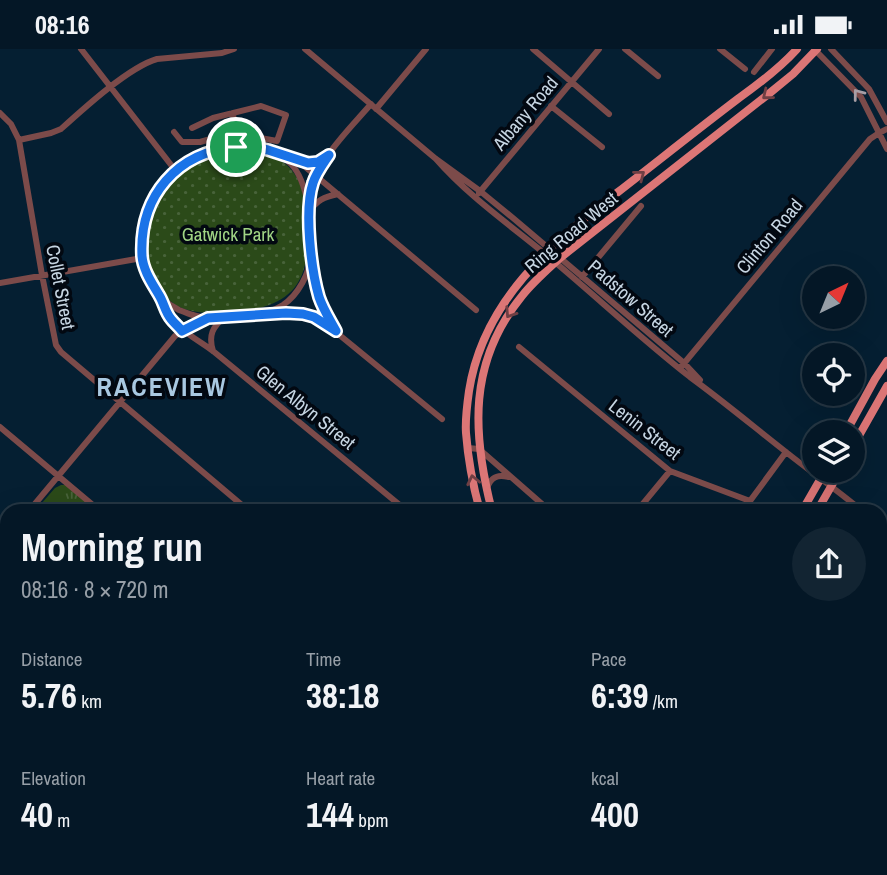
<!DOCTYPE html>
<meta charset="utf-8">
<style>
body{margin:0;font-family:"Archivo Narrow",sans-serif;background:#122432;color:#f1f3f6;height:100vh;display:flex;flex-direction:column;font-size:26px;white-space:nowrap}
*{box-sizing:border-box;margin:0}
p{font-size:23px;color:#979fa7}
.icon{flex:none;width:38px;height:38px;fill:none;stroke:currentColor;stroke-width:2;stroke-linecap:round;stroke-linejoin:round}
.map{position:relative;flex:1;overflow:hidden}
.panel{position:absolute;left:0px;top:455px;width:887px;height:371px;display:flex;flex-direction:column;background:#041726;border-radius:21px 21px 0 0;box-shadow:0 7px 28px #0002,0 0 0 2px #253643}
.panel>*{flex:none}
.needle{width:46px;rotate:43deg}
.buttons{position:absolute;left:802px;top:217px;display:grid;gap:14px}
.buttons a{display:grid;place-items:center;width:63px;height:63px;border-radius:50%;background:#041726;box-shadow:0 7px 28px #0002,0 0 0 2px #253643;font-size:35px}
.pin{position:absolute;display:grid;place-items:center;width:60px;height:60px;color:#fff;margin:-30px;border:4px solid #fff;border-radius:50%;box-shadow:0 2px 7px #0007}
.round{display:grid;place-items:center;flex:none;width:74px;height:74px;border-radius:37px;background:#122432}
.headline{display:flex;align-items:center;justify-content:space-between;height:119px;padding:0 21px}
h1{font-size:38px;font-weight:700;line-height:52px}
.stats{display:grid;grid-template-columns:repeat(3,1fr);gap:10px;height:119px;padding:7px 21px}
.stats div{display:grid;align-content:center}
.stats b{font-size:35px;font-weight:700}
.stats small{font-size:19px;font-weight:400}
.stats p{font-size:19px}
.status{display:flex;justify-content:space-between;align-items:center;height:49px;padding:0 35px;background:#041726;direction:ltr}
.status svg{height:19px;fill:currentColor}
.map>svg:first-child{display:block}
</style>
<div class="status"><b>08:16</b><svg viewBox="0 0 49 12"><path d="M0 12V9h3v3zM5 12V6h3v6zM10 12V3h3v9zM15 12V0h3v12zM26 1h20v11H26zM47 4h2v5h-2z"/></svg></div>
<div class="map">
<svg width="887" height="826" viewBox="0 0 887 826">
<defs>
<pattern id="grass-tufts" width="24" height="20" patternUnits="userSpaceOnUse" patternTransform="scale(1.75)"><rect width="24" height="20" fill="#2b4a19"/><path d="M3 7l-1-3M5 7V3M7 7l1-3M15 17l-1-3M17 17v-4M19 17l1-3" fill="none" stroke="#48633a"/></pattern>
<pattern id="park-dots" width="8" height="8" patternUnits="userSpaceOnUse" patternTransform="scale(1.75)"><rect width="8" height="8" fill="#2b4a19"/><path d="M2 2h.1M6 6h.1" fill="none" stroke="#48633a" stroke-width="1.8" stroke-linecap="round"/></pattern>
</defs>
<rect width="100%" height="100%" fill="#051f32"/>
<path fill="url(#grass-tufts)" d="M61,436H66L97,462H35L55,439Z"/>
<path fill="url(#park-dots)" d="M251,100C277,105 297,118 303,145C305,154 304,163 304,172C305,184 308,197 306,209C301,250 269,260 233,263C213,264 194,266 176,256C160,246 153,230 149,212C141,171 161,129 199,111C215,103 234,101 251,100Z"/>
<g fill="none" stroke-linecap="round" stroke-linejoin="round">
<path stroke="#7c4b4a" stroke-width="6" d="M81,0L175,121
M305,0L436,110L480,142L513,169L684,314L700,331
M533,0L609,65
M625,0L658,27
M720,0L745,20
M814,0L861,48L887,100
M831,0L869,40L887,73
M754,23L772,0
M551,57L602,98
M376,60L426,0
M0,64L11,75L19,91L42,226L56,296L61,303L249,462
M233,64L236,98
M174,83L182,93H200L232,84L277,92L286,66L261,57L213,69L192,79
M19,91L51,84L61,80C83,60 129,18 157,10L222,4L234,0
M236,98C256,98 276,99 291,115C308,132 314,182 311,206C310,224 298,246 283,256C262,269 233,269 210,269C199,269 189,265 179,261C126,235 137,159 173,123C189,107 215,100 236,98Z
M280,104C298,110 308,120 325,108
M436,110C471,150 516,180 556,214C601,252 644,292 690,328C723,352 754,378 786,403C811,423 837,441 862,462
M297,111L476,261
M479,144L599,0
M309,152C314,113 346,84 371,55
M309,163C317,151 324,148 338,145
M312,209L318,245L334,278
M582,228L641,157
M0,234L142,209
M161,250C169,276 192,287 213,302L407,462
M267,265C290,264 305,263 326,275L442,370
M519,298L670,422L750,452
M213,302C208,286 213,278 224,268
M681,318L870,90L879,84L887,80
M0,378L100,462
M468,399L479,400L550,462
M487,439C491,428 498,425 508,428
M29,462L175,287L182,282L206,270
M637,462L670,422
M745,462L750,452L786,403
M880,477L887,483
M0,496L7,488
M0,507L7,513
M0,636L7,642
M0,768L7,774
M61,819L69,826
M220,819L228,826
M332,819L335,826
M843,826L844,819
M851,826L852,819"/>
<path stroke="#dc7676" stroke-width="8" d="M846,383L875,330L887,312
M852,399L887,337
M480,462C473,437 468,410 466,384C465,370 467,356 469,342C483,252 550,196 618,143C658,112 698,80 739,49C760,34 780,19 797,0
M492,462C472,384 468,313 522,247C533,233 547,221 560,209L771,43L793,25L817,0
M802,462L825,422
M817,462L840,422
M880,553H887
M880,567H887
M569,819L571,826
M546,826L549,819
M576,826L583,819
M600,826L607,819
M626,826L630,819"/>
</g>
<defs><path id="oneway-chevron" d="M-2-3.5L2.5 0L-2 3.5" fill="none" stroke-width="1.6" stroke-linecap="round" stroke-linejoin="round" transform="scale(1.75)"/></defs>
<use stroke="#a89ea5" href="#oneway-chevron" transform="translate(858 45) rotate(-127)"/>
<g stroke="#6f3f44">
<use href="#oneway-chevron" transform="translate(767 46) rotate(141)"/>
<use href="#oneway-chevron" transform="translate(640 126) rotate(-38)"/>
<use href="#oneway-chevron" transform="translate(510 264) rotate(123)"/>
<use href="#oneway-chevron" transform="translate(473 431) rotate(-102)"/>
</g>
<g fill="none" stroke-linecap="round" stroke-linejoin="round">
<g stroke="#fff" stroke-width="14">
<path id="route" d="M236,98H254L268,101L308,114L318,113L329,106C323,115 316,124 313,134C304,161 311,220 319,248C323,260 330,271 336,282L314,268L303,265L286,264L208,269L182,282C179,278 174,274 171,270C165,263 164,254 159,246C152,234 143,221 142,207C139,147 177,103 236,98Z"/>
</g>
<use href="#route" stroke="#1a73e8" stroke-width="9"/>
</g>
<g text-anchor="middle" stroke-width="7" stroke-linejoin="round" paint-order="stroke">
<g font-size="19" fill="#c6d5e2" stroke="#020811">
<text transform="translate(525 64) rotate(-50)" y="7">Albany Road</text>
<text transform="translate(571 183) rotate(-40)" y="7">Ring Road West</text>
<text transform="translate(769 187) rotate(-50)" y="7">Clinton Road</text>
<text transform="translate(61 238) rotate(79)" y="7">Collet Street</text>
<text transform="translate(631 249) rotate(41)" y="7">Padstow Street</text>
<text transform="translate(306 358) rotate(39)" y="7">Glen Albyn Street</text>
<text transform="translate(645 380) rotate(38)" y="7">Lenin Street</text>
</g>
<g font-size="19" fill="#a1d585" stroke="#020811">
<text x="228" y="192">Gatwick Park</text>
</g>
<g font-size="26" font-weight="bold" letter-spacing="2" fill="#a9c8e1" stroke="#020811">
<text x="162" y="347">RACEVIEW</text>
</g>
</g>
</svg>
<div class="buttons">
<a><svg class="needle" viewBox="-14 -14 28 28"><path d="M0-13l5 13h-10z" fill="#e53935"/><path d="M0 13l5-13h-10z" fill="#979fa7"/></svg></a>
<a><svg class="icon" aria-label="locate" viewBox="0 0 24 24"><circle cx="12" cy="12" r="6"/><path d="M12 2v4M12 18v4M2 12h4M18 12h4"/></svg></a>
<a><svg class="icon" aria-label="layers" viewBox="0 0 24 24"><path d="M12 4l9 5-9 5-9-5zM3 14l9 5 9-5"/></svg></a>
</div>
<div class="pin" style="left:236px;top:98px;background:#1e9e55"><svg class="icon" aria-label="arrive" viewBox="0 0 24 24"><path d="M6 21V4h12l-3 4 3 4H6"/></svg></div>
<section class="panel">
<div class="headline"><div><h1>Morning run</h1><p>08:16 · 8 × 720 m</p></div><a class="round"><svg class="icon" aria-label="share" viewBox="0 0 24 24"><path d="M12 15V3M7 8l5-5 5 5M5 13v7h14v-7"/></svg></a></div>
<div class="stats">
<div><p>Distance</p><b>5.76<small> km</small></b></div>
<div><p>Time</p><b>38:18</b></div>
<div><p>Pace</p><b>6:39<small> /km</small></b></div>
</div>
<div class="stats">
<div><p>Elevation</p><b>40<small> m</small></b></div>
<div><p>Heart rate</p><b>144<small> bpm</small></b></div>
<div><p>kcal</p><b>400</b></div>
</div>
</section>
</div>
